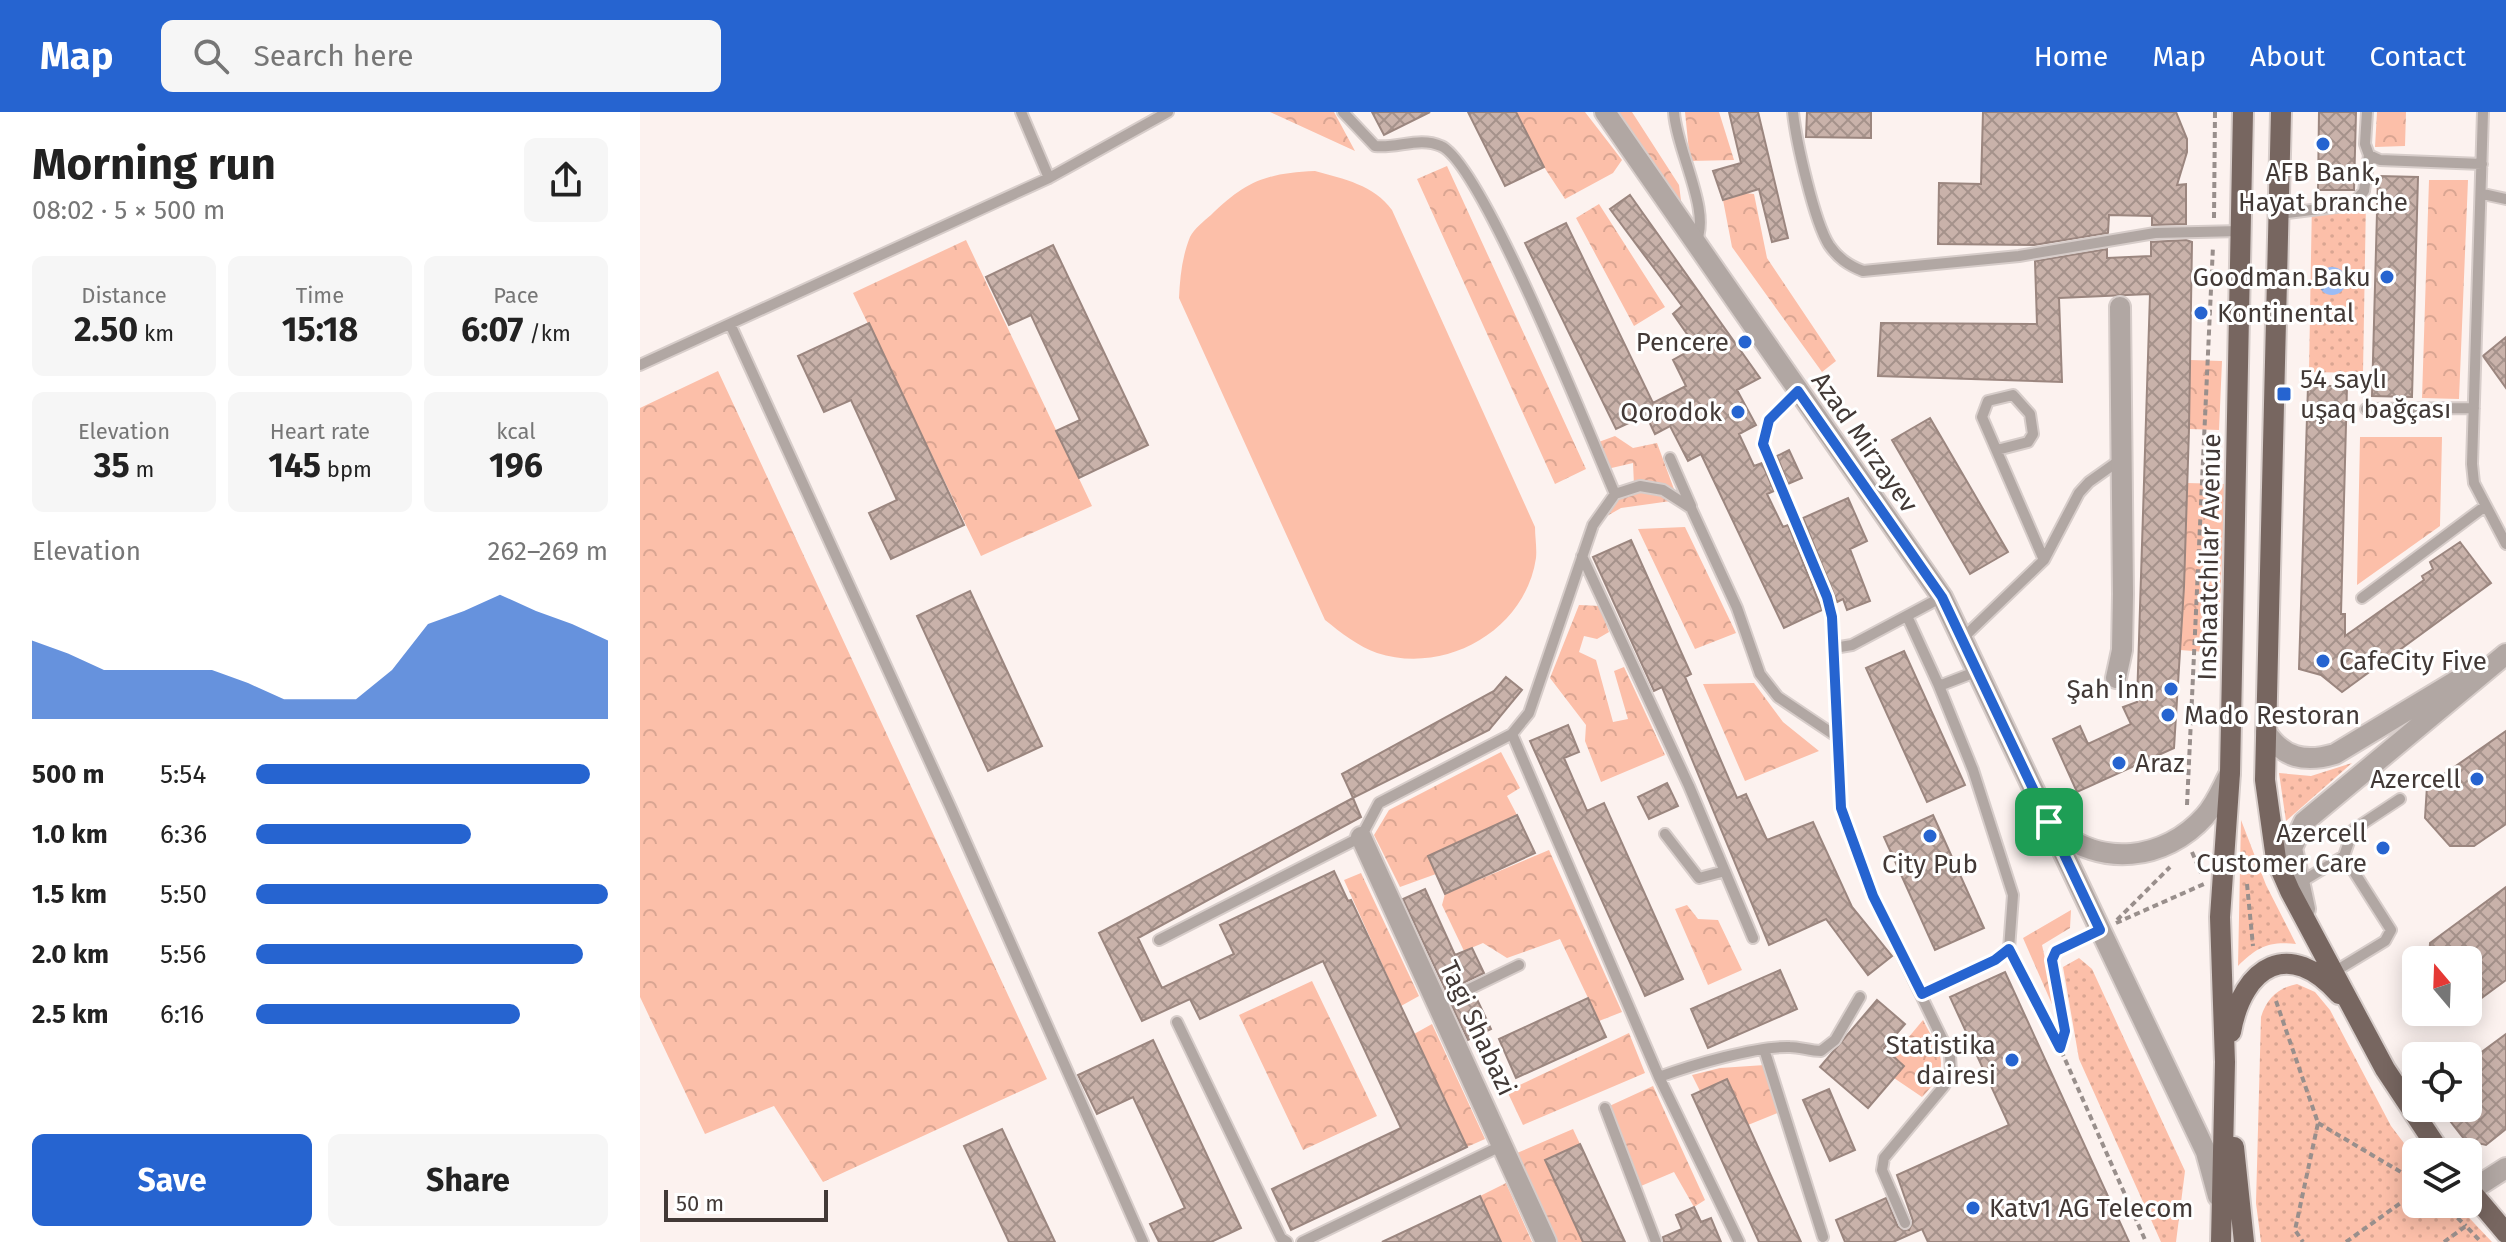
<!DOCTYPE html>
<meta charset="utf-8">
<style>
body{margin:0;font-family:"Fira Sans",sans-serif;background:#f6f6f6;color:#222;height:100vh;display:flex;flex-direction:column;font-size:30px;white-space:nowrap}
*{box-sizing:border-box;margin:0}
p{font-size:26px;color:#767676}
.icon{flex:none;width:44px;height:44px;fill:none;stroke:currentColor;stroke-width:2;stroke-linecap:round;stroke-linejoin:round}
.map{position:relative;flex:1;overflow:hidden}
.side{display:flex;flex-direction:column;background:#fff;width:640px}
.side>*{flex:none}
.needle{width:52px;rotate:341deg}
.controls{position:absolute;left:1762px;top:834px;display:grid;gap:16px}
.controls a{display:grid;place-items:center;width:80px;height:80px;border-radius:12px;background:#fff;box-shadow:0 4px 20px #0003;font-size:40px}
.scale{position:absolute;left:24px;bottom:20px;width:164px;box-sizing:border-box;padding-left:8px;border:4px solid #423936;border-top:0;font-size:22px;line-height:28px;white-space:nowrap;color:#423936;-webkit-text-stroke:6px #fff;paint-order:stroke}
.pin{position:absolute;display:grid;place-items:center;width:68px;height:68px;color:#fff;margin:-34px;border-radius:16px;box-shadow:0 4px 12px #0006}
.round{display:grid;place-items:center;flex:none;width:84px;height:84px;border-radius:12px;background:#f6f6f6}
.head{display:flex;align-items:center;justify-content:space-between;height:136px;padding:0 32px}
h1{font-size:44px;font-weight:700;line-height:60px}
.stats{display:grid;grid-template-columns:repeat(3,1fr);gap:12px;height:136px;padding:8px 32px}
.stats div{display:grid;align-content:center;border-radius:12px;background:#f6f6f6;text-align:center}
.stats b{font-size:34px;font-weight:700}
.stats small{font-size:22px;font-weight:400}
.stats p{font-size:22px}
.chart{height:224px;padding:16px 32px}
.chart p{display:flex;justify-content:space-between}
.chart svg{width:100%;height:144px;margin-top:8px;fill:#2664d0;opacity:.7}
.action{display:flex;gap:16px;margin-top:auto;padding:16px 32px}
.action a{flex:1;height:92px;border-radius:12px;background:#2664d0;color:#fff;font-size:32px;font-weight:700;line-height:92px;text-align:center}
.action a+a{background:#f6f6f6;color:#222}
ul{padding:0 32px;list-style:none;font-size:26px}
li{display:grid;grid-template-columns:128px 96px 1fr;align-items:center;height:60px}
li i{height:20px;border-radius:10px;background:#2664d0}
header{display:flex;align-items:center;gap:48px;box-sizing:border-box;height:112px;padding:0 40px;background:#2664d0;color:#fff}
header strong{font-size:38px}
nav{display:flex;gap:44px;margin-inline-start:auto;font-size:28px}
.search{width:560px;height:72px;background:#f6f6f6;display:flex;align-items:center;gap:20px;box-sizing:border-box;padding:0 28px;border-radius:12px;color:#767676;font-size:30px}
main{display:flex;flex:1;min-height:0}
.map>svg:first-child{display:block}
</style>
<header>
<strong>Map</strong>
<div class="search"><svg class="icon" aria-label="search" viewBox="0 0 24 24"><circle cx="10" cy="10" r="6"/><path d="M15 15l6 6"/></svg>Search here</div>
<nav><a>Home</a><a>Map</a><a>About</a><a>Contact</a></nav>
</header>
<main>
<section class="side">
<div class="head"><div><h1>Morning run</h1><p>08:02 · 5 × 500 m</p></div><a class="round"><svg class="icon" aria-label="share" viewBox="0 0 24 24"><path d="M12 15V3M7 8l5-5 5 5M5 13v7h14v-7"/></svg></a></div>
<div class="stats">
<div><p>Distance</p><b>2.50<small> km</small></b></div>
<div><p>Time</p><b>15:18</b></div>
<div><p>Pace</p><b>6:07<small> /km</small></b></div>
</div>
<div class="stats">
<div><p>Elevation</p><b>35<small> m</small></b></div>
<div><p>Heart rate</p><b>145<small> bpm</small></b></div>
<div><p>kcal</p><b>196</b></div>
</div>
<div class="chart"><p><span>Elevation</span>262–269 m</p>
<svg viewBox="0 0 160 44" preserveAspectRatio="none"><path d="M0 44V20L10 24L20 29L30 29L40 29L50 29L60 33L70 38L80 38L90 38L100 29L110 15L120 11L130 6L140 11L150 15L160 20V44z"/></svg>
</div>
<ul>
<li><b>500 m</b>5:54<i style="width:95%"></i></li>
<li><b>1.0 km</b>6:36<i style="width:61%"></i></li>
<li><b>1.5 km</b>5:50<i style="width:100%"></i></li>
<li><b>2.0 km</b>5:56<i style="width:93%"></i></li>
<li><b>2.5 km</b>6:16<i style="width:75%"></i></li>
</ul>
<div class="action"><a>Save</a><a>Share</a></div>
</section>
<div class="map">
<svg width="1866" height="1130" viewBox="0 0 1866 1130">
<defs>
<pattern id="grass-dots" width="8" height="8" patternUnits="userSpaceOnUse" patternTransform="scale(2)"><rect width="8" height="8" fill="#fcbfa9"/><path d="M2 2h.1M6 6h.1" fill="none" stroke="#d9a592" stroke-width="1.8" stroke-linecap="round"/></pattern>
<pattern id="forest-crowns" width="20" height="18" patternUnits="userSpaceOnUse" patternTransform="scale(2)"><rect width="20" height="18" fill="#fcbfa9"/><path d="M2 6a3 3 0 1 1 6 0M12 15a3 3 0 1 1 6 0" fill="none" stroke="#d9a592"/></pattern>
<pattern id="water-ripples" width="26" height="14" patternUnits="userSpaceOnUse" patternTransform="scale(2)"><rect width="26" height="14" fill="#9abcf6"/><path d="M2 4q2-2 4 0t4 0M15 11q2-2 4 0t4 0" fill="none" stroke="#7f9ac8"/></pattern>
<pattern id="building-cross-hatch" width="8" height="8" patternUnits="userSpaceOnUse" patternTransform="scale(2)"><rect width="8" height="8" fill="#c9b2aa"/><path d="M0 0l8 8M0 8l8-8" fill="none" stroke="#a5928b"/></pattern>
</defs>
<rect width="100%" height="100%" fill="#fcf2ef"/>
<path fill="url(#grass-dots)" d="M1672,88H1726L1723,261L1669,260Z
M1712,651L1646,709L1639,661L1671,664Z
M1601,708L1626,773L1656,832C1629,829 1617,835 1598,854Z
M1439,846L1452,857L1545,1059L1536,1130H1521L1439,947L1423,855Z
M1657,872L1675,880L1690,898L1751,1014L1776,1047V1092H1816L1852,1130H1621L1616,1091L1621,905C1627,886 1638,876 1657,872Z"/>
<path fill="url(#forest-crowns)" d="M630,0H694L715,39Z
M876,0H945L982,48L973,61L925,87L904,55Z
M974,0H992L1039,73L1042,96Z
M1045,0H1079L1094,48L1050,49Z
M1737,0H1766L1765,34L1735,35Z
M807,54L946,357L915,372L777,67Z
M1789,68H1828L1819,287L1782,286Z
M1105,81L1114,82L1127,146L1196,249L1182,260L1092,135L1083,88Z
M959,92L1025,195L994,214L936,106Z
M326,128L452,394L341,444L213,181Z
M1550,248L1582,249L1579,318L1549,317Z
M78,259L407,967L183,1070L134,994L65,1022L0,885V296Z
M975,324L993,336L1017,331L1038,388L981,396L960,408L966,383L994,373L993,351L963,358L956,331Z
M1720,325H1802L1800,414L1717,473Z
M1547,371L1585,372L1578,541L1540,538Z
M1045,415L1096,521L1055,537L998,417Z
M939,493L960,494L969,520L957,527L944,524L939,540L956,548L973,610L988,607L974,559L984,555L1025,643L961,670L945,629L946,613L910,566Z
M1114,571L1143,610L1179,639L1105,669L1063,572Z
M861,640L880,676L867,684L877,703L788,744L796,762L760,775L734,723L749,698Z
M909,738L982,900L959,909L920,827L867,846L843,831L824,839L802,793L805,782Z
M721,761L779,884L761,894L704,768Z
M1047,793L1058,807L1078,808L1102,858L1068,873L1035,797Z
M1431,798L1430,816L1402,833L1418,906L1383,826Z
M672,869L737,1004L663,1038L599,903Z
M1283,908C1301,943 1313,954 1282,985L1254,966L1264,954L1253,944Z
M792,912L845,1027L827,1035L774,922Z
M989,921L1005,961L883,1013L867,979Z
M1125,953L1140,1000L1108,1013L1087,968L1060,979L1052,963L1080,956Z
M1013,974L1065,1088L1054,1095L1034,1060L1001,1074L965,996Z
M933,1017L940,1032L906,1048L943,1130H917L877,1041Z
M866,1071L892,1130H861L840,1084Z"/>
<path fill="#fcbfa9" d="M675,59C704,67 734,73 752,98L895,415C895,425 897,436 896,446C885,520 804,563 737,541C719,535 700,520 685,508L539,186C540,165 542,145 550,125C554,117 564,109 571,103C606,69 627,61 675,59Z"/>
<path fill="url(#water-ripples)" d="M1678 169a14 14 0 1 1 28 0a14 14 0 1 1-28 0Z"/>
<path fill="url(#building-cross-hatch)" stroke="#9b867f" stroke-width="2" d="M732,0H790L744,23Z
M828,0H876L904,55L865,74Z
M1089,0H1118L1148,126L1132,130L1119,77L1083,88L1073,59L1101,51Z
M1167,0H1231V26L1166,25Z
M1343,0H1536L1547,27V40L1537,73L1546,72V112L1512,113V104L1469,103L1468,121L1394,133L1298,132L1299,71L1341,72Z
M1679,0H1716L1714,78H1678Z
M1738,64L1778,65L1772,285L1732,284Z
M990,83L1120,266L1097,278L1116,313L1099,322L1114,354L1122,351L1134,379L1127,382L1143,415L1148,413L1182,498L1144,516L1061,342L1048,349L1030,314L1015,322L1006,303L976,317L885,131L926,111L1013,291L1046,274L1033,248L1056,235L1033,202L1042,194L970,97Z
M1546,128L1552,130L1549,317L1544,475L1534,636L1437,680L1413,627L1440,614L1448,632L1491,612L1483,595L1497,590L1510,182L1419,186L1422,270L1238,264L1241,211L1397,212L1395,149L1467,137V146L1511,144V130Z
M413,133L508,333L439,366L416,319L440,308L391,203L369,213L346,165Z
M229,211L324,413L251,447L229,401L257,388L211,288L184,300L158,244Z
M1866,225V276L1843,244Z
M1668,274H1707L1701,502H1705V524L1784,468L1782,464L1793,457L1790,450L1820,430L1851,471L1702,580L1681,563L1659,557Z
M1290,306L1368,440L1330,462L1252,328Z
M1149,338L1162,366L1148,372L1137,344Z
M1208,386L1227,429L1210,437L1230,489L1207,498L1203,487L1197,490L1163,406Z
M991,428L1051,562L1045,565L1097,686L1106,682L1127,728L1173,710L1212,795L1252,844L1228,863L1186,807L1129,833L1022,575L1014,579L953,445Z
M330,479L402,634L348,659L277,504Z
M1264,539L1325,673L1287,690L1226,556Z
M866,565L882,578L849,618L713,686L702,662L854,579Z
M928,613L939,640L924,646L947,699L964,691L1043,867L1005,884L890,629Z
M1866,619V712L1834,734H1810L1785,706L1787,674Z
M1027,671L1038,694L1009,707L998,685Z
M713,686L721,705L498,826L522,876L594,842L580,813L694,759L708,789L711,788L827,1035L651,1118L632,1077L761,1016L683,849L560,907L550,887L502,909L459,821Z
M877,703L895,741L805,782L788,744Z
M1293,703L1344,816L1295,838L1244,725Z
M1866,775V868L1828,896V848H1789L1790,831Z
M785,777L815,843L832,836L844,861L806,879L763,787Z
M1140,858L1157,897L1068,936L1051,897Z
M1365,860L1489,1130H1288L1282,1117L1253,1130H1205L1196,1108L1246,1086L1258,1115L1269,1118L1273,1109L1257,1063L1369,1013L1310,885Z
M835,883L851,917L828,928L812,894Z
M948,886L966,925L876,966L859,927Z
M1237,888L1265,912L1244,936L1264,954L1228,996L1180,955Z
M1866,922V1017L1846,1033L1825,1028L1800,996H1828V950Z
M513,928L601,1116L571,1130H519L510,1112L545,1096L493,985L457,1002L438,963Z
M1087,967L1108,1013L1161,1130H1119L1052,983Z
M1189,977L1215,1038L1190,1049L1163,988Z
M362,1017L415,1130H369L324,1034Z
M940,1032L985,1130H943L905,1048Z
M840,1084L861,1130H742Z
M1054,1095L1061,1110L1071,1106L1081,1130H1024L1023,1125L1042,1117L1036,1103Z"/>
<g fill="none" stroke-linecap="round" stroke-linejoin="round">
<g stroke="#d7cdca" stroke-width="14">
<path id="service" d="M381,0L409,66
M703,0L735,34C757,37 779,24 801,34C842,51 951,327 975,382
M1034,0C1036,38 1073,101 1055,132
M1153,0C1156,29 1174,109 1189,133C1198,146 1208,153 1223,159L1379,144L1515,121L1601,119
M1727,0L1725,32L1729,43L1740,48L1842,52
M1843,0L1832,352L1834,371L1866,432
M1843,82L1866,87
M1639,102L1712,93L1724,79L1729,43
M91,214L310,694L503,1130
M0,253L409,66L528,0
M1158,279L1129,308L1123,332L1187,485L1192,505L1201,696L1233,784L1310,943L1311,961L1304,974L1244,1046L1242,1058L1265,1111
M1726,297L1834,296
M1357,338L1388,330L1393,322L1390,302L1373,283L1348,289L1342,305L1404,448
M1030,346L1051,394
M942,444L1049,674L1113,826
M1722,486L1844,395
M1267,504L1299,574
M1324,525L1404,448L1439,381L1449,370L1480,348
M1194,536L1212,533L1302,485
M872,622L1019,965L1099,1130
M1025,722L1059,766L1085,759
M1704,744L1713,718L1760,687
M1658,772L1704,744L1751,818L1745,829L1694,860
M519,828L721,725L739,691L872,622L889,601L953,413L975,382L1000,374L1023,378L1051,396L1097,496L1120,562L1138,585L1196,624
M1282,882L1355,848L1369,837L1373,783L1333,658L1299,574L1338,559
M798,892L879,853
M537,910L641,1126L647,1130
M1124,937L1183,1125
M1019,965C1052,953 1116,934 1150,935C1160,935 1170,939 1181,939L1195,928L1220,885
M965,996L1016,1130
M662,1130L863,1033"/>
</g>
<g stroke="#d7cdca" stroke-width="24">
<path id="minor" d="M965,0L1302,485L1566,1040L1578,1084
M1476,566L1482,538L1483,482L1480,195
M1626,620C1643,646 1665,651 1695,642L1821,566
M1415,716C1459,756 1525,749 1565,704C1576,692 1582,676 1590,661
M721,725L906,1130
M1665,797L1652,736L1664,710L1866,542
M1830,1079L1866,1056"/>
</g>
<g stroke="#d7cdca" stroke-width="24">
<path id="primary" d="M1641,0L1625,668L1636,747L1650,779L1745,957L1800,1040
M1591,920C1603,853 1650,826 1699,882
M1594,1035L1604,1130
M1828,1076L1866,1121
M1581,1130L1585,950L1580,805L1590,661L1603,0"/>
</g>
<path stroke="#998f8c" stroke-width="4" stroke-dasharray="6 4" stroke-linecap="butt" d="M1574,106L1575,0
M1547,693L1573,134
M1552,740L1561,761
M1607,772L1613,834
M1477,808L1530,755
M1476,811L1564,772
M1375,850L1420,936L1506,1130
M1636,889L1678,1011L1655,1118L1663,1130
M1420,936L1425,919L1412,848L1416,839L1443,826
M1678,1011L1776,1069
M1803,1092L1826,1114
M1706,1130L1776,1080
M1804,1130L1826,1114L1841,1130"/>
<use href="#service" stroke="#b1a7a3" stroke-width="10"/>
<use href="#minor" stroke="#b1a7a3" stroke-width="20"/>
<use href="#primary" stroke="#776660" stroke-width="20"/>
</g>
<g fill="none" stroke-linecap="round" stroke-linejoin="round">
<g stroke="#fff" stroke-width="16">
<path id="route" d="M1158,279L1302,485L1460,818L1416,839L1412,848L1425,919L1420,936L1369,837L1355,848L1282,882L1233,784L1201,696L1192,505L1187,485L1123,332L1129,308Z"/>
</g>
<use href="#route" stroke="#2664d0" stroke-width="10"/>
</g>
<g fill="#2664d0" stroke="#fff" stroke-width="3">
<circle cx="1683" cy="32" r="8"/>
<circle cx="1747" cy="165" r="8"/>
<circle cx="1561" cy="201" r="8"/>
<circle cx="1105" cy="230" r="8"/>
<rect x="1636" y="274" width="16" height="16" rx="4"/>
<circle cx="1098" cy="300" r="8"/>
<circle cx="1683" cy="549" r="8"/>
<circle cx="1531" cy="577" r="8"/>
<circle cx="1528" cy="603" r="8"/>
<circle cx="1479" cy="651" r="8"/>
<circle cx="1837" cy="667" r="8"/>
<circle cx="1290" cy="724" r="8"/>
<circle cx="1743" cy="736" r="8"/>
<circle cx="1372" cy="948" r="8"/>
<circle cx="1333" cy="1096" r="8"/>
</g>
<g text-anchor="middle" stroke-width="6" stroke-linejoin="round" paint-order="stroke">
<g font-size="26" fill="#423936" stroke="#fff" text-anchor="end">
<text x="1683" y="69" text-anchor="middle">AFB Bank,<tspan x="1683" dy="30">Hayat branche</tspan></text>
<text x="1731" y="174">Goodman.Baku</text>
<text x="1577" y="210" text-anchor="start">Kontinental</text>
<text x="1089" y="239">Pencere</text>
<text x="1660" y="276" text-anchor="start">54 saylı<tspan x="1660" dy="30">uşaq bağçası</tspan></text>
<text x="1082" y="309">Qorodok</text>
<text x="1699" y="558" text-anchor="start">CafeCity Five</text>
<text x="1515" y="586">Şah İnn</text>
<text x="1544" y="612" text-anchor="start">Mado Restoran</text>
<text x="1495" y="660" text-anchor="start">Araz</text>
<text x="1821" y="676">Azercell</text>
<text x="1727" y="730">Azercell<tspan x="1727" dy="30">Customer Care</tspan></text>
<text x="1290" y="761" text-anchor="middle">City Pub</text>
<text x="1356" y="942">Statistika<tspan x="1356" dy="30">dairesi</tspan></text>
<text x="1349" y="1105" text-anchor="start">Katv1 AG Telecom</text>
</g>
<g font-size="26" fill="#423936" stroke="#fff">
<text transform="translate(1225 330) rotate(55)" y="9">Azad Mirzayev</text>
<text transform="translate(1569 445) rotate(-89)" y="9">Inshaatchilar Avenue</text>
<text transform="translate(838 916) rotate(65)" y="9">Tagi Shabazi</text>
</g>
</g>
</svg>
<div class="controls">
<a><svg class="needle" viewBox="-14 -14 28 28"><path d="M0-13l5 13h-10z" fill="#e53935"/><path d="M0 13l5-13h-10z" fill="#767676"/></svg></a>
<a><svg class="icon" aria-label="locate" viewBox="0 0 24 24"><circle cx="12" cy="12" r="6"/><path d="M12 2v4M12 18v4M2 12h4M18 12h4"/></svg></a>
<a><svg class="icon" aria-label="layers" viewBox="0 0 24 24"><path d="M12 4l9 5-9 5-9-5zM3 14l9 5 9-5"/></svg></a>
</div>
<div class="scale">50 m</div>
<div class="pin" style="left:1409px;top:710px;background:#1e9e55"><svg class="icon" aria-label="arrive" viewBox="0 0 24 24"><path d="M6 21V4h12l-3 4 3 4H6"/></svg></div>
</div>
</main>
